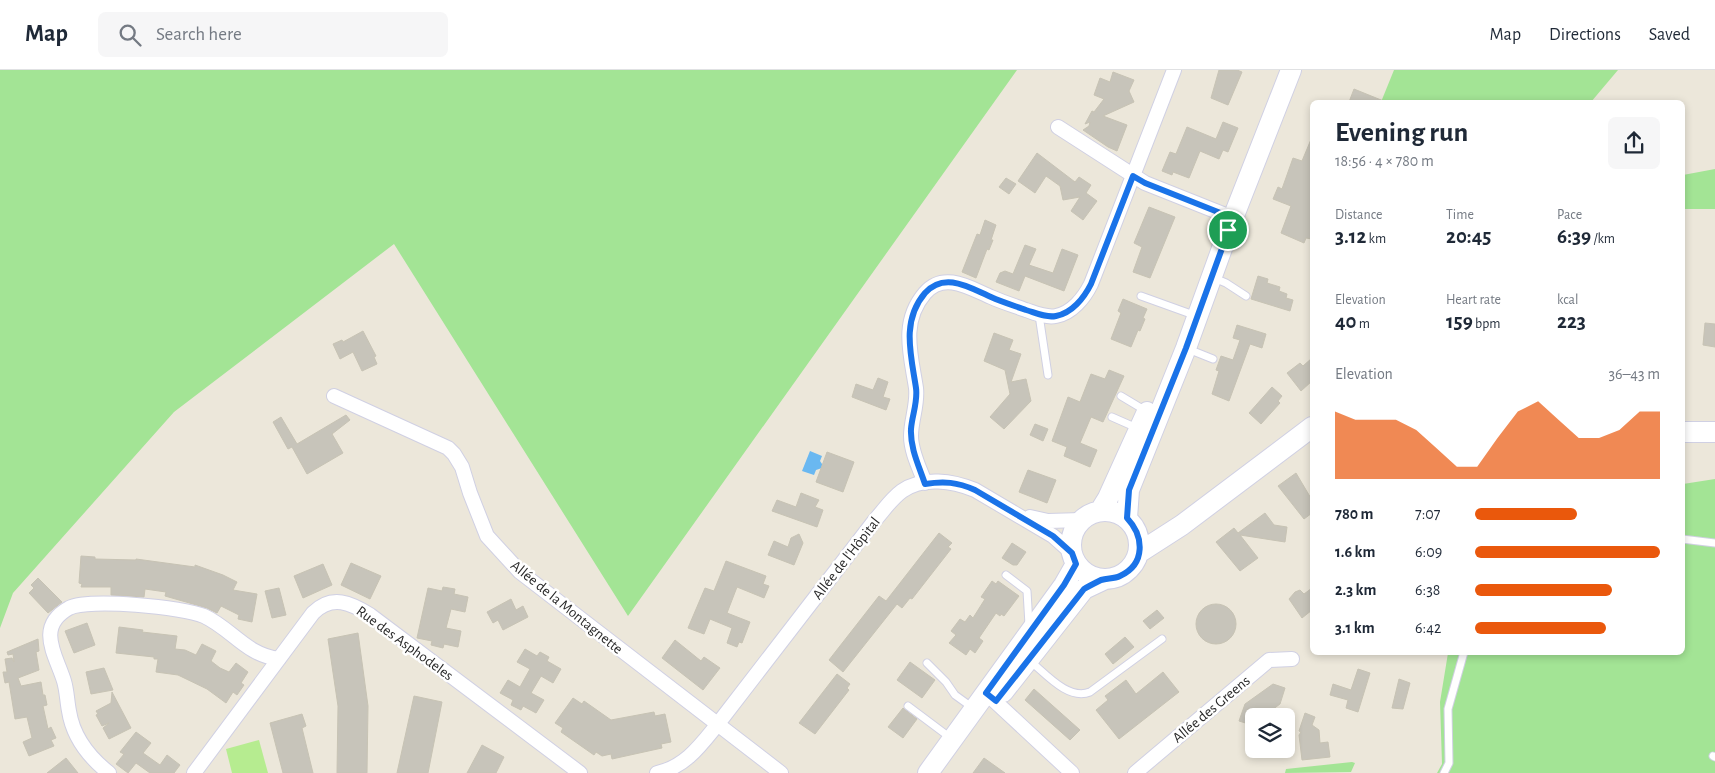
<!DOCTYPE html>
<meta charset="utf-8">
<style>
body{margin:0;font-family:"Alegreya Sans",sans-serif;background:#f6f6f7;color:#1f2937;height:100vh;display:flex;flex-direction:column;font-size:19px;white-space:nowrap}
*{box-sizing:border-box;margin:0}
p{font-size:16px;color:#747a83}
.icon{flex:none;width:28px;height:28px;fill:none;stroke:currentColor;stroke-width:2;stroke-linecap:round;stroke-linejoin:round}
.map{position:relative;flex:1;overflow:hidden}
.panel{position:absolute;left:1310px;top:30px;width:375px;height:555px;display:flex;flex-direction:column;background:#fff;border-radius:8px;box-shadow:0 2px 8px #0003}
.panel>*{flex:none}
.buttons{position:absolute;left:1245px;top:638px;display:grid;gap:10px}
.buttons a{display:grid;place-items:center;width:50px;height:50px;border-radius:8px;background:#fff;box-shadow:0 2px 8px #0003;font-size:25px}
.pin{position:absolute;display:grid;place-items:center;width:42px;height:42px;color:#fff;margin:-21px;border:2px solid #fff;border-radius:50%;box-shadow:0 1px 5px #0007}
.round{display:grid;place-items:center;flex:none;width:52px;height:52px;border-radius:8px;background:#f6f6f7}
.head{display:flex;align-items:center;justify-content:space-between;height:85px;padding:0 25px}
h1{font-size:28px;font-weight:700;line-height:38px}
.stats{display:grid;grid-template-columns:repeat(3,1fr);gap:8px;height:85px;padding:5px 25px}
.stats div{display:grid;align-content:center}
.stats b{font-size:21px;font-weight:700}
.stats small{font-size:14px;font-weight:400}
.stats p{font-size:14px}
.chart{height:140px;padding:10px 25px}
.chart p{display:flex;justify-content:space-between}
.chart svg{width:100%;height:90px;margin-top:5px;fill:#ea580c;opacity:.7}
ul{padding:0 25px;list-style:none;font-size:16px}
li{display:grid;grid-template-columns:80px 60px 1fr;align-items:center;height:38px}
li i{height:12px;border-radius:6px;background:#ea580c}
header{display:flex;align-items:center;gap:30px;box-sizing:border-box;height:70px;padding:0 25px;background:#fff;border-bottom:1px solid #e0e1e3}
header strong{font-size:24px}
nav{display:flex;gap:28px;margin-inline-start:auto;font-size:18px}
.search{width:350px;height:45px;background:#f6f6f7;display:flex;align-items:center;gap:12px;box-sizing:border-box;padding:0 18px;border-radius:8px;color:#747a83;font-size:19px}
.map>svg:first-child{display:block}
</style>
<header>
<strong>Map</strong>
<div class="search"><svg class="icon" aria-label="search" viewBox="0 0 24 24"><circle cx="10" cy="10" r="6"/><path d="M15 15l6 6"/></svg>Search here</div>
<nav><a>Map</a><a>Directions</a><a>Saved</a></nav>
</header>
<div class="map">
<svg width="1715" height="703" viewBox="0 0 1715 703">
<rect width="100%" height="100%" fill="#ece7da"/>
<path fill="#a3e495" d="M0,0H1017L628,546L394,174L174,342L13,523L0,558Z
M1394,0H1618L1591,32H1381Z
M1715,99V139H1683V105Z
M1715,409V703H1437L1442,694L1440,632L1448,583L1682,582L1683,414Z
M1352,692L1355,693L1351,702L1285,703L1286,699Z"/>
<path fill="#b6ec90" d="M259,670L268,703H232L226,679Z"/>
<path fill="#6ab8f1" d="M810,381L822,386L820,391L822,394V398L816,400L814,405L802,401Z"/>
<path fill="#c7c4ba" stroke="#c7c3b4" d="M1219,0H1237L1242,2L1228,35L1211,28Z
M1113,2L1134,10L1129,21L1134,32L1103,46L1127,55L1117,81L1108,77L1083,60L1089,56L1090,52L1085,54L1092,41L1094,42L1104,29L1094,25L1100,8L1110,12Z
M1354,19L1386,32H1349Z
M1223,52L1238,58L1228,82L1223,80L1219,89L1200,81L1189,108L1173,102L1172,105L1162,101L1170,82L1176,84L1187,57L1216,69Z
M1312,67V169L1306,168L1304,173L1281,163L1291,136L1273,129L1278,117L1282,119L1293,88L1302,91Z
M1037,83L1075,112L1079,107L1091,115L1086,123L1097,131L1083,150L1071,141L1080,127L1063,130L1060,116L1046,106L1035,123L1018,111Z
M1006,108L1016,114L1009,124L999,117Z
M1149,137L1175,147L1150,208L1133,202L1142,177L1134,173Z
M985,150L996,155L991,170H993L989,180L987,179L976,208L962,202L977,164L980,165Z
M1025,175L1036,179L1029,195L1053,203L1062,179L1078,185L1064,221L1025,206L1019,221L996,212L1000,203L1005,201L1013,204Z
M1258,206L1268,209L1267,213L1280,217L1279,221L1287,224L1286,228L1293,230L1290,241L1251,229Z
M1123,229L1147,239L1143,248L1145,249L1140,261L1138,260L1131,277L1111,269L1121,243L1118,241Z
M1705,253L1715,254V277L1703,275Z
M1237,255L1266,264L1262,278L1250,274L1229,331L1212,324L1219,301L1216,300L1221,286L1233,290L1240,270L1233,268Z
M363,261L376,286L374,287L377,294L362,301L353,282L340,289L333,274L342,270L343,272Z
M994,263L1013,270L1009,280L1021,284L1011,312L1026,309L1031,331L1004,359L990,347L1010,324L1005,300L984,291Z
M1312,288V311L1301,321L1287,303L1300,293L1303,296Z
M1109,300L1124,306L1103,352L1091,347L1080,373L1097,380L1090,397L1064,386L1067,377L1052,371L1068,327L1080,332L1091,304L1105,309Z
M878,308L888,312L883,327L890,329L886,340L852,327L856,314L873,320Z
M1272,317L1282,326L1278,331L1280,333L1261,354L1249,343Z
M346,345L350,350L332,364L343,383L307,404L292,377L288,379L273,352L281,347L297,374Z
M1035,354L1048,359L1043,371L1030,365Z
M827,382L854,392L843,422L816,412Z
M1028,400L1056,410L1047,433L1019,422Z
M1296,403L1312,430V443L1304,449L1278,416Z
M801,423L819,430L815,437L823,440L817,457L772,441L777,430L796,437Z
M1265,443L1274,455L1287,457L1285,472L1240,465L1258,488L1240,501L1216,472L1234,458L1238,463Z
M939,463L952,473L948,477L951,479L912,529L910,528L902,538L897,534L843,602L829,590L879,526L886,531Z
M799,464L803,473L794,495L768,485L774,471L788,477L791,468Z
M1012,473L1026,482L1017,495H1013L1002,488Z
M81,486L95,487V489L136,490V489L195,497V495L223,505L237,512L233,520L257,524L252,552L238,549L239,545L221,536L217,543L207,538L165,526L166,522L145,519L144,527L111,525V517H81L82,514L79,513Z
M726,491L766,506L763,514L769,516L764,528L737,517L727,543L750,552L742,573L739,572L737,577L727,573L732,558L710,549L704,564L688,558L705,518L714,521Z
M351,493L381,506L370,529L341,515Z
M323,494L332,515L303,528L294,506Z
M38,508L62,532L48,543L29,523L34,518L31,515Z
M992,511L996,514L998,511L1019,526L1004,546L1001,544L1000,546L996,543L979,568L983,571L975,583L970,579L966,585L949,573L956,565L951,561L960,549L965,552L970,545L973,548L985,529L981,527Z
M443,517L455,519L454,524L468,527L465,542L451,539L446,558L461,561L458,577L444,574L443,578L431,575L432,571L417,568L428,518L442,521Z
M279,518L286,545L272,548L265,521Z
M1312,518V540L1302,548L1289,529L1295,522L1300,520L1304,524Z
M511,529L516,540L523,536L528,547L503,560L498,550L493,553L487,542Z
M1196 554a20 20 0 1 1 40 0a20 20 0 1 1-40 0Z
M1157,540L1164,548L1150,559L1143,551Z
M87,553L95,575L74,583L65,561Z
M119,557L143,560L142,562L177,566L175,579L185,580L196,585L202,574L216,581L211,591L220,598L229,602L236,593L248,602L241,613L244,615L237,625L233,622L226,633L207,619L178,605L156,602L158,589H154V587L116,583Z
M358,563L368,636L367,703H337L338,636L328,569Z
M1125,567L1134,577L1113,594L1105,584Z
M38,569L39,581L36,582L39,600L18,608L21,616L41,612L43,625H45L47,635L43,636L48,659L51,657L56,668L51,670L54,676L29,686L23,672L32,668L27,647L15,649L9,612L5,613L3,602H7L5,589L12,588L14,592L13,584L8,585L7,582Z
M675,570L701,591L704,587L720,598L703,620L662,588Z
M525,579L537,586L540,582L549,587L547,591L561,599L553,613L541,606L531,623L544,630L536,643L523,636L521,640L511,635L513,630L500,623L508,610L520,617L530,599L517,592Z
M910,592L935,610L922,628L897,610Z
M104,598L113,620L91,624L86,602Z
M1358,599L1370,603L1358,642L1346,638L1348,630L1330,625L1333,614L1351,620Z
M1163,602L1179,622L1119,669L1096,640L1108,630L1105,626L1126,610L1136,624Z
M837,604L850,614L847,618L849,620L815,664L799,653Z
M1399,609L1410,613L1403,639L1392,638Z
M1273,614L1285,618L1280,634L1264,646H1254L1252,655L1239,651L1245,634Z
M1034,619L1080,660L1070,670L1025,630Z
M112,622L131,658L109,669L103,658L109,653L102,656L96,645L98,644L96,641L111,633Z
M414,626L442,632L428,703H397Z
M573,628L582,634L584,631L611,650L654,642L655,646L665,644L671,672L661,674L662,678L612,689L611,684L602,686L596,682L594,685L561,662L563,658L555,653Z
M903,638L917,649L903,668L888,657Z
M1305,643L1315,647L1312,655L1319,660L1320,673L1328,672L1330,687L1302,690L1299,665L1301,662L1299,661Z
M302,644L306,656L302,658L313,703H283L270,653Z
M136,662L151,673L143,683L160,695L167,685L180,695L174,703H150L136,693L128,703L116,694L124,684L120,682Z
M482,675L504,687L496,703H467Z
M66,688L78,703H47Z
M984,688L1005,703H973Z"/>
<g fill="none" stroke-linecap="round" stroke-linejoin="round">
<g stroke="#d0d0e3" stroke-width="9">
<path id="service" d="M1214,208L1226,213L1246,226
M1141,226L1191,244
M1039,245L1048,305
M1188,279L1213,289
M1121,326L1146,341
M1112,347L1137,358
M1682,469L1715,473
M1006,505L1027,521L1029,555
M1029,590C1045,603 1068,631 1090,622L1162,569
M927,593L946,612L955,625L973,638
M908,636L952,669
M1713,686L1715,687
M1444,703L1449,693L1448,639L1464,582"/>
</g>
<g stroke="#d0d0e3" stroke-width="16">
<path id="minor" d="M1058,57L1145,113L1233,148
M334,326L448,378L454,384L462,397L470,423L487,466L520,502L781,703
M925,413C920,399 911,382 911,366C911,350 918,334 916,318C911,285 900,252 925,223C944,201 970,218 991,227C1002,232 1015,236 1026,240C1035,243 1046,248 1056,246C1072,243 1084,228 1091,214L1174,0
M1030,447L1048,451L1082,450
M986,623L1072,703
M109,703C90,688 73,667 69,641C67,631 67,621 64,611C56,585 35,557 69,538C88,528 184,537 204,546C232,559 246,585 279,589
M194,703L313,543C332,524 351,533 370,545L580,703
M657,703C685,697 700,676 717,655L875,450C884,440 891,429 902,421C923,406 953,411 975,420L1053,466L1072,483
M1135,703L1269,590L1292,589"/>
</g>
<g stroke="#d0d0e3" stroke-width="22">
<path id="secondary" d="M1682,362H1715
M1071 475a34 34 0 1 1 68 0a34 34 0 1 1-68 0Z
M1100,441L1108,428L1147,342
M1127,448L1129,420L1186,278L1233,148L1291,0
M1140,482L1182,455L1312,357
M1003,622L1084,519L1103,510
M928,703L1064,515L1076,494"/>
</g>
<use href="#service" stroke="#fff" stroke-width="7"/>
<use href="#minor" stroke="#fff" stroke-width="14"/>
<use href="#secondary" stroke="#fff" stroke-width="20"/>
</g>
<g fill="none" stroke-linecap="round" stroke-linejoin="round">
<g stroke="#fff" stroke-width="10">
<path id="route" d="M1133,106L1145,113L1233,148L1186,278L1129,420L1127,448C1144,466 1146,494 1120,506C1114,509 1108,508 1101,510C1095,513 1089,516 1084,519L996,631L986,623L1064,515L1076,494L1072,483L1053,466L975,420C957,412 944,411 925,414C919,396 910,378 911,359C912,345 918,332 916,318C911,285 901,251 925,223C945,201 970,218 991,227C1002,232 1015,236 1026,240C1036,243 1046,248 1056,246C1072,243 1084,228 1091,214Z"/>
</g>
<use href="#route" stroke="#1a73e8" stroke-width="6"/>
</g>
<g text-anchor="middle" stroke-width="5" stroke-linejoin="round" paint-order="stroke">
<g font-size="15" fill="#292929" stroke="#fff">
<text transform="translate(846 488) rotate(-52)" y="5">Allée de l’Hôpital</text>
<text transform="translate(567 537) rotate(39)" y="5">Allée de la Montagnette</text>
<text transform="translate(405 573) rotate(36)" y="5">Rue des Asphodeles</text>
<text transform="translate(1211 639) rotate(-40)" y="5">Allée des Greens</text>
</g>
</g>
</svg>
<div class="buttons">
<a><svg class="icon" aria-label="layers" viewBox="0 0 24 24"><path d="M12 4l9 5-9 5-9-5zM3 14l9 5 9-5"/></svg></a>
</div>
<div class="pin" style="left:1228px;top:160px;background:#1e9e55"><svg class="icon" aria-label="arrive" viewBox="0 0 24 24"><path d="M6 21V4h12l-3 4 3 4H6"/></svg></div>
<section class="panel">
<div class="head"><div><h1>Evening run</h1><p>18:56 · 4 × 780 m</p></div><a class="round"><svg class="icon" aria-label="share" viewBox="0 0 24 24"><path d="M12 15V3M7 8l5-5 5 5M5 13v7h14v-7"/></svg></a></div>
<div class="stats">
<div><p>Distance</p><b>3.12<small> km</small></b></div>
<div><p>Time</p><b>20:45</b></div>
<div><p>Pace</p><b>6:39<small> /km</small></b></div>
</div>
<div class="stats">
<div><p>Elevation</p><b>40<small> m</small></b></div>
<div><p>Heart rate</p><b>159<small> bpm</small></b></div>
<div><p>kcal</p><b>223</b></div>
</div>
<div class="chart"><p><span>Elevation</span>36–43 m</p>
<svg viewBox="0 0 160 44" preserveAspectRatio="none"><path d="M0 44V11L10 15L20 15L30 15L40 20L50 29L60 38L70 38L80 24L90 11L100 6L110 15L120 24L130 24L140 20L150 11L160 11V44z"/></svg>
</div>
<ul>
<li><b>780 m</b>7:07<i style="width:55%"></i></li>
<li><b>1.6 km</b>6:09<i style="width:100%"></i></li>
<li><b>2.3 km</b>6:38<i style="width:74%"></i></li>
<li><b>3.1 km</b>6:42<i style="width:71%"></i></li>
</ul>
</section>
</div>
